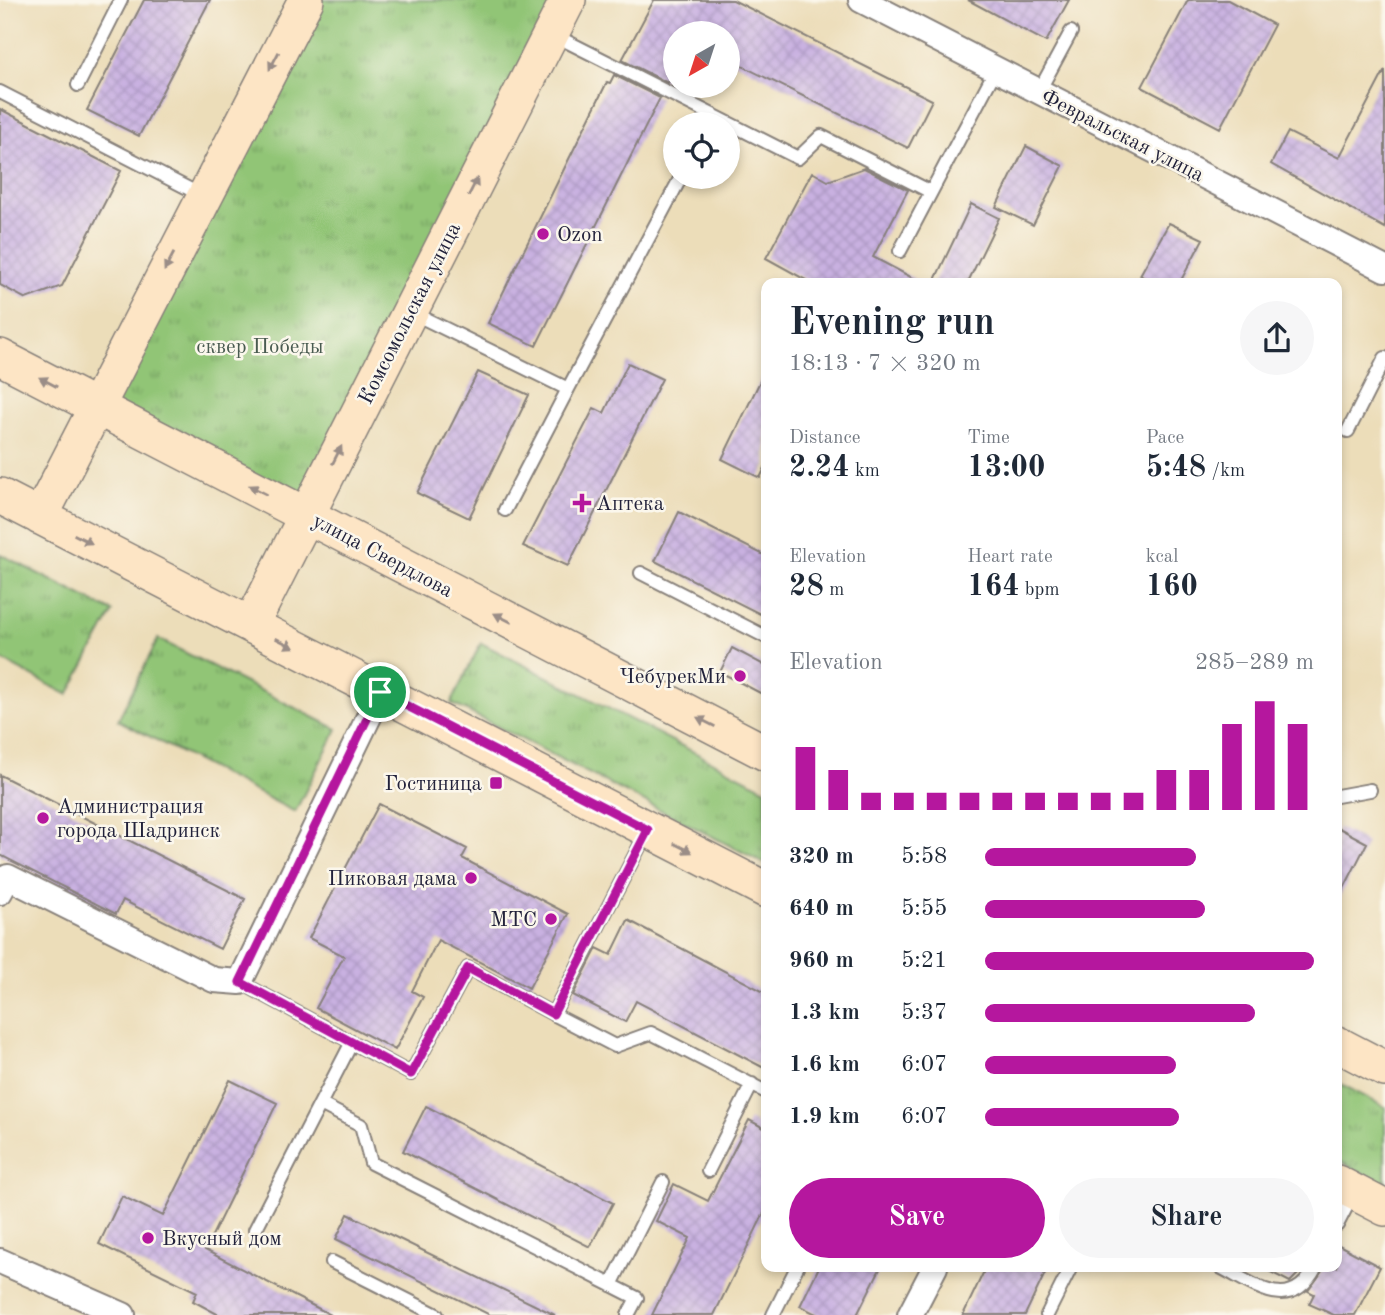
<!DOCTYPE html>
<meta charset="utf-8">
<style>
body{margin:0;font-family:"Old Standard TT",serif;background:#f6f6f7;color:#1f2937;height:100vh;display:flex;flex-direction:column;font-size:26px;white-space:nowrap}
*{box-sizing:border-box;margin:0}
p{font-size:23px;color:#747a83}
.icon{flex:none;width:38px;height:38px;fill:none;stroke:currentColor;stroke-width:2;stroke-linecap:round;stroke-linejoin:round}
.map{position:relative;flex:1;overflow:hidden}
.details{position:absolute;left:761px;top:278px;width:581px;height:994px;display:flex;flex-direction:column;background:#fff;border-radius:14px;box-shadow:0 4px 10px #0003}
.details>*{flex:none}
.needle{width:46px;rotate:219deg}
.buttons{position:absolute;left:663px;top:21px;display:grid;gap:14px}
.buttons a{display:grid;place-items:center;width:77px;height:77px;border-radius:50%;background:#fff;box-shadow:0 4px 10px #0003;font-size:35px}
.pin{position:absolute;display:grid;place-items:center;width:60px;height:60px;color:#fff;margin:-30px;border:4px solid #fff;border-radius:50%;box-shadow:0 2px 7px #0007}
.round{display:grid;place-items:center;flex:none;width:74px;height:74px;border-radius:37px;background:#f6f6f7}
.head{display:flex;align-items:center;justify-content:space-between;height:119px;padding:0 28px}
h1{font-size:38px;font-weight:800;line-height:52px}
.stats{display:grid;grid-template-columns:repeat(3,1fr);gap:10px;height:119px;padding:7px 28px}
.stats div{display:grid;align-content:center}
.stats b{font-size:30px;font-weight:800}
.stats small{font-size:19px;font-weight:400}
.stats p{font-size:19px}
.chart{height:196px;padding:14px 28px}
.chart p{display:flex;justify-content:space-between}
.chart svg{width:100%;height:126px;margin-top:7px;stroke:#b5179e;stroke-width:6}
.button{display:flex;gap:14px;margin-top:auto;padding:14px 28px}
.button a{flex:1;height:80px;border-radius:42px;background:#b5179e;color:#fff;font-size:28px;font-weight:800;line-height:80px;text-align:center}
.button a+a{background:#f6f6f7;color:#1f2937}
ul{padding:0 28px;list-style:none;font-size:23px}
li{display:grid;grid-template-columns:112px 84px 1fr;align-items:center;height:52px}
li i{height:18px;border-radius:9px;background:#b5179e}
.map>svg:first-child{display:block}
</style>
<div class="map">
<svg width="1385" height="1315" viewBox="0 0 1385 1315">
<defs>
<pattern id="grass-tufts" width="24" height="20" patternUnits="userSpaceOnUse" patternTransform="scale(1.75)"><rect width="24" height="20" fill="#91c576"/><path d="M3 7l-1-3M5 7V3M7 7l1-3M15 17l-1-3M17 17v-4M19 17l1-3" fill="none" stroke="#76a062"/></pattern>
<pattern id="building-cross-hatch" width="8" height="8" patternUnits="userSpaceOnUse" patternTransform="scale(1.75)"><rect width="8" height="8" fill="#c9b1e1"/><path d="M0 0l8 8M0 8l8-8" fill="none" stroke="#ac98c2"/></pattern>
</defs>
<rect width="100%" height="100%" fill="#fbf7ec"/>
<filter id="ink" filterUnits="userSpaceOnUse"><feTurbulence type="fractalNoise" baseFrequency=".0143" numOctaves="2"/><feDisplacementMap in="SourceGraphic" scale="14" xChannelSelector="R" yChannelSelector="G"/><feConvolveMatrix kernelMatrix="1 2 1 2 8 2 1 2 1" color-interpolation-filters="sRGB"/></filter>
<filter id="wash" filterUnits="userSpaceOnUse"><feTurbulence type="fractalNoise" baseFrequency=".00686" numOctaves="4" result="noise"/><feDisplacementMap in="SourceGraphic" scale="28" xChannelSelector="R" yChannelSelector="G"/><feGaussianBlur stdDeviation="1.57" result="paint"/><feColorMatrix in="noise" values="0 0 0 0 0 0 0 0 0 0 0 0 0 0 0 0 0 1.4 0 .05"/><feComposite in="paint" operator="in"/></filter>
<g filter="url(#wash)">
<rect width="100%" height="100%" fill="#ecddb9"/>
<path fill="url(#grass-tufts)" stroke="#5a7458" stroke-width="2" d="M306,0H568L306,515L96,407Z
M0,554L113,612L68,695L0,659Z
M158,639L337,729L295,812L118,720Z
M481,643L766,789V864L451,703Z
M1337,1082L1385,1107V1185L1337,1160Z"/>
<g id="blocks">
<path fill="url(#building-cross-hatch)" d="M144,0H210L139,136L87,110Z
M654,0H733L932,100L908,148L728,59V33H676V67L668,83L622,60Z
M968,0H1069L1046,42Z
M1188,0H1228L1274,25L1220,128L1142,87Z
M1385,70V228L1271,164L1288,132L1339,158Z
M614,75L660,98L536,346L488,323L607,82L610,83Z
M0,109L121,171L62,286L26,299L0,285Z
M1026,146L1063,166L1033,225L996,207Z
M864,168L908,190L873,257L924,284H813L766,258L812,172L828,181Z
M971,204L999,218L967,284H933Z
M1169,223L1203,239L1179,284H1154L1140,275Z
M628,363L662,379L568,566L523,546L594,408L604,413Z
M766,369V466L760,478L722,459Z
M478,372L529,395L469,518L417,493Z
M679,512L766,556V617L655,561Z
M732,648L766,666V696L720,672Z
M0,775L245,899L220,949L123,900L116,914L0,855Z
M379,804L467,849L462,858L568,914L529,988L438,940L412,991L423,997L395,1050L316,1008L344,956L309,938Z
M1337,827L1367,843L1337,902Z
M628,920L766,993V1069L636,1001L625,1022L573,995L597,948L611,955Z
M230,1080L277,1103L205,1250L331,1315H219L193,1301L197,1292L99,1244L122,1196L163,1216Z
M426,1106L613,1203L590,1247L403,1151Z
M749,1120L766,1129V1209L714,1315H652L690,1238L656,1221L674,1184L708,1201Z
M348,1214L555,1315H490L336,1239Z
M1337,1244L1380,1267L1355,1315H1334L1309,1304L1314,1294L1308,1291L1325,1267H1337Z
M819,1267H881L857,1315H818L800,1306Z
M986,1267H1048L1025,1315H963Z
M1261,1267H1305L1290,1282Z"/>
</g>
</g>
<g filter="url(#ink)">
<use href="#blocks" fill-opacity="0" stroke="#87807a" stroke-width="2"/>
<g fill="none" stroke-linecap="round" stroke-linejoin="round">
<g stroke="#87807a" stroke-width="16">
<path id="lane" d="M552,34L798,158L821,136L931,192
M78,85L121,0
M1039,91L1071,32
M0,92L203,196
M900,251L996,69
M413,313L568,389L505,510
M568,389L681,177
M1348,431L1385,358
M641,573L766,637
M1337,796L1370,790
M648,830L553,1014L615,1046L651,1033L766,1092
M240,982L411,1074L468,968L553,1014
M320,1104L361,1125L371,1163L637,1298L628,1315
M708,1171L752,1084
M1337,1225L1353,1194
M255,1230L352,1042
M332,1262L437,1315
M1220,1267C1256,1285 1290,1315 1316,1267
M611,1285L663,1182
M773,1315L797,1267
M1047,1315L1071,1267"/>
</g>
<g stroke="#87807a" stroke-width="28">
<path id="street" d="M861,0L1385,269
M0,892L8,877L214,980L240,982L381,692
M0,1261L123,1315
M910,1315L935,1267"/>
</g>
<g stroke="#87807a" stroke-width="38">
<path id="secondary" d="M0,357L766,753
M0,496L766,890
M40,517L306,0
M251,625L568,0
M1337,1044L1385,1069
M1337,1183L1385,1208"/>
</g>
<use href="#lane" stroke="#fff" stroke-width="12"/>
<use href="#street" stroke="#fff" stroke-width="24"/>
<use href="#secondary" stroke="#fde5c5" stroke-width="35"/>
</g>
<defs><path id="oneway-solid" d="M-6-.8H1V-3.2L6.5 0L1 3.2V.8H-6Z" transform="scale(1.75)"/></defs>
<g fill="#9a8d87">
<use href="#oneway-solid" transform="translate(274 61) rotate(118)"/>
<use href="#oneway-solid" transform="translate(473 187) rotate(-63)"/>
<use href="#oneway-solid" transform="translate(169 262) rotate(118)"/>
<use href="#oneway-solid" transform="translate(48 382) rotate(-152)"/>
<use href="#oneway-solid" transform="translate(337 455) rotate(-63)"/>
<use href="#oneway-solid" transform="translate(258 490) rotate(-153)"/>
<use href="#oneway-solid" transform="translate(83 539) rotate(27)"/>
<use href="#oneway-solid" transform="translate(503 618) rotate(-153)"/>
<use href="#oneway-solid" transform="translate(285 643) rotate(27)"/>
<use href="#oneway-solid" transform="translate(706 722) rotate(-153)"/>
<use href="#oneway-solid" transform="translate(683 848) rotate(27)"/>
</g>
</g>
<g fill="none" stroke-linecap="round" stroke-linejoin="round" filter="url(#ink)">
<g stroke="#fff" stroke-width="14">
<path id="route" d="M380,692L648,830L553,1014L468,968L411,1074L240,982Z"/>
</g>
<use href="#route" stroke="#b5179e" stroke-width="9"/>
</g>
<g fill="#b5179e" stroke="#fbf7ec" stroke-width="2.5">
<circle cx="543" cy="234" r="7"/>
<path d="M578.5 492.5h7v7h7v7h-7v7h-7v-7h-7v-7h7z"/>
<circle cx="740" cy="676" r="7"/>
<rect x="489" y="776" width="14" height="14" rx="3.5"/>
<circle cx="43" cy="818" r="7"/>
<circle cx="471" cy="878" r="7"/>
<circle cx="551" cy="919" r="7"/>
<circle cx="148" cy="1238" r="7"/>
</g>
<g text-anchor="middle" stroke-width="5" stroke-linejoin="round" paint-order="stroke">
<g font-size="21" fill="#22223b" stroke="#fbf7ec">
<text transform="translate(1123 135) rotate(27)" y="7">Февральская улица</text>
<text transform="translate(409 313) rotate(-63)" y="7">Комсомольская улица</text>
<text transform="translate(383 555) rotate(28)" y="7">улица Свердлова</text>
</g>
<g font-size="21" fill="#22223b" stroke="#fbf7ec" text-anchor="start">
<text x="557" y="241">Ozon</text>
<text x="596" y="510">Аптека</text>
<text x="726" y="683" text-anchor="end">ЧебурекМи</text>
<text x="482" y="790" text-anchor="end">Гостиница</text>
<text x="57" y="813">Администрация<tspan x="57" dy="24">города Шадринск</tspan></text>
<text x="457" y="885" text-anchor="end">Пиковая дама</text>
<text x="537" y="926" text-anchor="end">МТС</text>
<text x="162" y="1245">Вкусный дом</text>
</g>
<g font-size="21" fill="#495b50" stroke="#fbf7ec">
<text x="260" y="353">сквер Победы</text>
</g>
</g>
</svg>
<div class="buttons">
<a><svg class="needle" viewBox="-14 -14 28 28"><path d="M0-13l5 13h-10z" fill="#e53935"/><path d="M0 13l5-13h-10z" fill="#747a83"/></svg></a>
<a><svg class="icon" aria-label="locate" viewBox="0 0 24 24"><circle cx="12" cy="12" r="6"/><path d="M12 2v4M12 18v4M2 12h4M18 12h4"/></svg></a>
</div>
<div class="pin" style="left:380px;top:692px;background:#1e9e55"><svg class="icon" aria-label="arrive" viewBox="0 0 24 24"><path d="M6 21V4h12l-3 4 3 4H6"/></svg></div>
<section class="details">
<div class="head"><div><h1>Evening run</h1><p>18:13 · 7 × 320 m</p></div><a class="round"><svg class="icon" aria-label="share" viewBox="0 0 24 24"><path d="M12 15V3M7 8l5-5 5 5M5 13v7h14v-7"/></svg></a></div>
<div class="stats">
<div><p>Distance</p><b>2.24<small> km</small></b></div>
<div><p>Time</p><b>13:00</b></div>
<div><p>Pace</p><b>5:48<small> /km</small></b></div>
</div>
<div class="stats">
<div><p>Elevation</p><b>28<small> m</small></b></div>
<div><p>Heart rate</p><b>164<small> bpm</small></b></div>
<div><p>kcal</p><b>160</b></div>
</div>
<div class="chart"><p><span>Elevation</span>285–289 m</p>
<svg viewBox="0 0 160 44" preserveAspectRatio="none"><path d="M5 44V22M15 44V30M25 44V38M35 44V38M45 44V38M55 44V38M65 44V38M75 44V38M85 44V38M95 44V38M105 44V38M115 44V30M125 44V30M135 44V14M145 44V6M155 44V14"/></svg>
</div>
<ul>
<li><b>320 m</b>5:58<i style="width:64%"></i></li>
<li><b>640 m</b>5:55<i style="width:67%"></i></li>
<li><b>960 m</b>5:21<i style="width:100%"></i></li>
<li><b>1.3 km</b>5:37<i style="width:82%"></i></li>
<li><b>1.6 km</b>6:07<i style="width:58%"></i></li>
<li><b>1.9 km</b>6:07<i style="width:59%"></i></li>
</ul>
<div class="button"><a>Save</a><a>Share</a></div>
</section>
</div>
